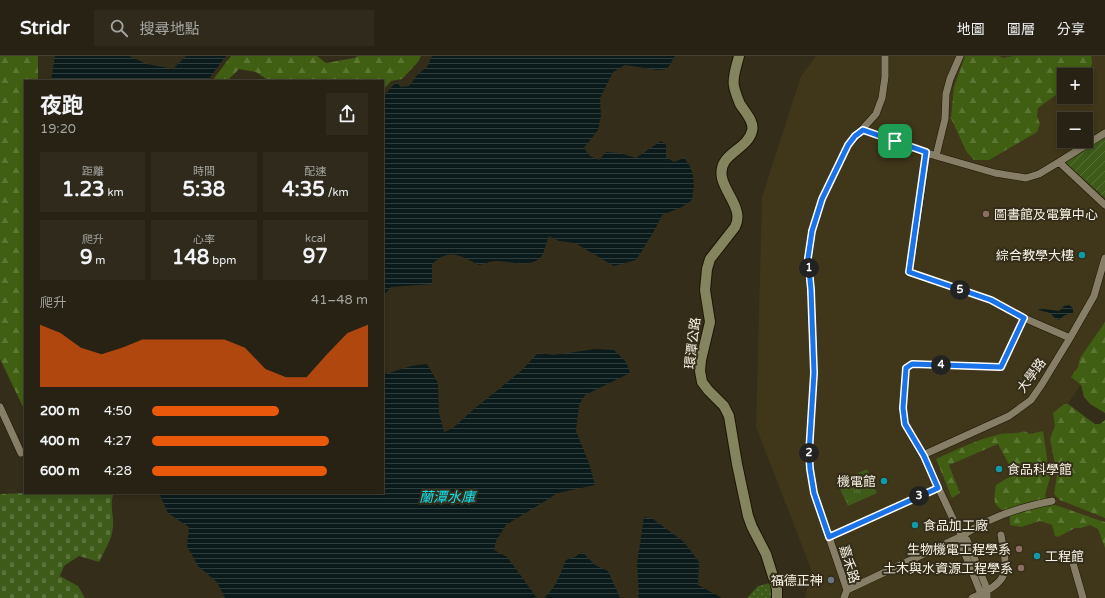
<!DOCTYPE html>
<html lang="zh-TW">
<meta charset="utf-8">
<style>
body{margin:0;font-family:"Varela Round","Noto Sans TC",sans-serif;background:#2f2a1c;color:#f1f3f6;height:100vh;display:flex;flex-direction:column;font-size:15px;white-space:nowrap}
*{box-sizing:border-box;margin:0}
p{font-size:13px;color:#a4a4a0}
.icon{flex:none;width:22px;height:22px;fill:none;stroke:currentColor;stroke-width:2;stroke-linecap:round;stroke-linejoin:round}
.map{position:relative;flex:1;overflow:hidden}
.details{position:absolute;left:24px;top:24px;width:360px;height:414px;display:flex;flex-direction:column;background:#272213;border-radius:0px;box-shadow:0 2px 6px #0003,0 0 0 1px #433f33}
.details>*{flex:none}
.fabs{position:absolute;left:1057px;top:12px;display:grid;gap:8px}
.fabs a{display:grid;place-items:center;width:36px;height:36px;border-radius:0px;background:#272213;box-shadow:0 2px 6px #0003,0 0 0 1px #433f33;font-size:20px}
.pin{position:absolute;display:grid;place-items:center;width:34px;height:34px;color:#fff;margin:-17px;border-radius:8px;box-shadow:0 2px 6px #0006}
.km{position:absolute;width:20px;height:20px;margin:-10px;border-radius:50%;background:#222;color:#fff;font-size:11px;line-height:20px;text-align:center}
.round{display:grid;place-items:center;flex:none;width:42px;height:42px;border-radius:0px;background:#2f2a1c}
.headline{display:flex;align-items:center;justify-content:space-between;height:68px;padding:0 16px}
h1{font-size:22px;font-weight:700;line-height:30px}
.stats{display:grid;grid-template-columns:repeat(3,1fr);gap:6px;height:68px;padding:4px 16px}
.stats div{display:grid;align-content:center;border-radius:0px;background:#2f2a1c;text-align:center}
.stats b{font-size:20px;font-weight:700}
.stats small{font-size:11px;font-weight:400}
.stats p{font-size:11px}
.chart{height:112px;padding:8px 16px}
.chart p{display:flex;justify-content:space-between}
.chart svg{width:100%;height:72px;margin-top:4px;fill:#ea580c;opacity:.7}
ul{padding:0 16px;list-style:none;font-size:13px}
li{display:grid;grid-template-columns:64px 48px 1fr;align-items:center;height:30px}
li i{height:10px;border-radius:5px;background:#ea580c}
header{display:flex;align-items:center;gap:24px;box-sizing:border-box;height:56px;padding:0 20px;background:#272213;border-bottom:1px solid #433f33}
header strong{font-size:19px}
nav{display:flex;gap:22px;margin-inline-start:auto;font-size:14px}
.search{width:280px;height:36px;background:#2f2a1c;display:flex;align-items:center;gap:10px;box-sizing:border-box;padding:0 14px;border-radius:0px;color:#a4a4a0;font-size:15px}
.map>svg:first-child{display:block}
</style>
<header>
<strong>Stridr</strong>
<div class="search"><svg class="icon" aria-label="search" viewBox="0 0 24 24"><circle cx="10" cy="10" r="6"/><path d="M15 15l6 6"/></svg>搜尋地點</div>
<nav><a>地圖</a><a>圖層</a><a>分享</a></nav>
</header>
<div class="map">
<svg width="1105" height="542" viewBox="0 0 1105 542">
<defs>
<pattern id="grass-tufts" width="24" height="20" patternUnits="userSpaceOnUse"><rect width="24" height="20" fill="#3e5b1a"/><path d="M3 7l-1-3M5 7V3M7 7l1-3M15 17l-1-3M17 17v-4M19 17l1-3" fill="none" stroke="#5b733b"/></pattern>
<pattern id="forest-firs" width="22" height="20" patternUnits="userSpaceOnUse"><rect width="22" height="20" fill="#405f12"/><path d="M5 1l3.5 6h-7zM16 11l3.5 6h-7z" fill="#5c7634"/></pattern>
<pattern id="cemetery-stones" width="16" height="16" patternUnits="userSpaceOnUse"><rect width="16" height="16" fill="#3e5b1a"/><path d="M2 7V4a2 2 0 0 1 4 0v3zM10 15v-3a2 2 0 0 1 4 0v3z" fill="#5b733b"/></pattern>
<pattern id="park-dots" width="8" height="8" patternUnits="userSpaceOnUse"><rect width="8" height="8" fill="#3e5b1a"/><path d="M2 2h.1M6 6h.1" fill="none" stroke="#5b733b" stroke-width="1.8" stroke-linecap="round"/></pattern>
<pattern id="garden-furrows" width="10" height="10" patternUnits="userSpaceOnUse"><rect width="10" height="10" fill="#3e5b1a"/><path d="M-1 1l2-2M0 10L10 0M9 11l2-2" fill="none" stroke="#5b733b"/></pattern>
<pattern id="water-rules" width="6" height="5" patternUnits="userSpaceOnUse"><rect width="6" height="5" fill="#0b1b1c"/><path d="M0 2.5h6" fill="none" stroke="#2f3d3d"/></pattern>
</defs>
<rect width="100%" height="100%" fill="#342d19"/>
<path fill="#40361a" fill-rule="evenodd" d="M816,0H1105V292L1060,360L1105,452V542H805L811,513L756,371L762,141L801,20ZM1064,19H1086V41H1064ZM1064,63H1086V85H1064Z"/>
<path fill="url(#grass-tufts)" d="M867,413L869,417L867,422L870,430L875,432L877,437L848,450L837,427Z"/>
<path fill="url(#forest-firs)" d="M0,0H38V25H25V355L0,303Z
M231,0H317L326,7L354,2L358,0H421L418,6L402,23L391,25L383,34V25H269L256,16L239,13L227,25H212Z
M965,0H999L1003,2L1013,0H1091C1094,11 1090,12 1083,19H1064V33L1038,52L1037,60L1040,68L1037,76L989,104H974L966,95L951,62L954,31Z
M1105,266V357L1090,348L1084,341L1081,329L1071,321L1078,311L1080,302Z
M1064,348H1068L1095,368H1100L1105,364V462L1060,444L1054,438L1057,419L1050,383L1055,370L1053,357Z
M1024,375L1030,378L1043,375L1050,422L1045,439L1047,447C1067,452 1085,460 1105,466V492L1098,473L1090,469L1081,472H1075L1058,481L1055,480L1052,469L1040,465L1021,471L1010,469V459C993,449 993,448 996,429L1014,418L998,388L949,409L960,437L952,442L936,403C956,394 976,384 997,379C1006,376 1015,379 1024,375Z"/>
<path fill="url(#cemetery-stones)" d="M29,437H114C109,448 114,460 113,471C112,484 104,495 99,506L79,500L64,510L60,520L78,530L85,542H0V438Z"/>
<path fill="url(#park-dots)" d="M773,526L774,542H747L758,530Z"/>
<path fill="url(#garden-furrows)" d="M1105,79V142L1064,105Z"/>
<path fill="url(#water-rules)" d="M55,0H129L147,8L173,13L186,0H226L207,25H51Z
M432,0H675L667,13L658,14L625,9L613,16L600,42L601,59L598,74L584,92L590,100L599,104L606,96L620,97L636,102L661,85L666,89V101L674,106L684,102C695,114 695,128 692,144L682,151L662,159L654,175L636,204L614,210L575,187L559,185L549,180C546,186 545,194 543,198C532,215 510,204 495,205C490,205 484,208 479,209C461,200 449,191 432,208V228L391,231L383,240V41L396,26L401,31L409,30L418,18L427,11Z
M1069,249L1073,252V257L1065,259L1059,264L1055,262L1050,257L1039,254L1037,252L1059,255L1064,250Z
M596,293L614,294L626,306L630,317L585,339L579,349L576,375L589,407L595,429L558,437L506,469L496,485L494,494L507,501L537,542H225L217,526L198,510L187,490L189,471L168,457L159,437H383V319L411,310L427,308L438,327L439,357L444,376L453,372L474,353L521,315L538,297L554,299Z
M644,461L653,463L684,486L699,506L698,529L722,542H638L639,538L637,508Z
M582,496L595,509L608,515L620,542H544C556,532 560,518 566,504L575,501Z"/>
<g fill="none" stroke-linecap="round" stroke-linejoin="round">
<g stroke="#1c1503" stroke-width="8">
<path id="street" d="M863,74L936,100L995,117L1026,122L1039,118L1059,106L1105,149
M927,96L909,216L991,244L1024,262L1070,282
M936,100L945,63L946,38L950,23L960,0
M1059,106L1105,77
M0,351L21,397
M923,399L1009,360L1031,344L1042,328L1070,282L1094,240L1105,202
M962,480L961,488L981,538L982,542
M829,481L938,432
M1073,507L1083,542
M847,534L962,480C989,461 1020,451 1052,445
M844,542L847,534L814,437L810,413L809,397L814,317L811,234L808,202L812,175L822,143L848,89L876,58L882,42L885,21V0
M972,542C1011,524 1008,518 1001,479
M987,542V535L985,528L967,484L962,480L954,465L923,399L905,368L903,352L906,312L912,308L1001,311L1024,262"/>
</g>
<g stroke="#1c1503" stroke-width="12">
<path id="secondary" d="M739,0C737,9 732,21 734,30C735,36 738,43 740,48C745,56 755,66 752,75C747,95 717,97 722,122C726,139 744,154 735,171L710,203L707,213L705,234L710,266L701,304L700,315L702,326L708,334L724,350L729,360L737,408L748,460L752,471L766,498L777,533V542"/>
</g>
<use href="#street" stroke="#877e67" stroke-width="7"/>
<use href="#secondary" stroke="#84845e" stroke-width="10"/>
</g>
<g fill="none" stroke-linecap="round" stroke-linejoin="round">
<g stroke="#fff" stroke-width="8">
<path id="route" d="M863,74L926,96L909,216L991,244L1024,262L1001,311L912,308L906,312L903,352L905,368L924,400L938,432L829,481L814,437L810,413L809,397L814,317L811,234L808,202L812,175L822,143L848,89L855,80Z"/>
</g>
<use href="#route" stroke="#1a73e8" stroke-width="5"/>
</g>
<g fill="#8d6e63" stroke="#342d19" stroke-width="1.5">
<circle cx="986" cy="158" r="4"/>
<circle cx="1019" cy="493" r="4"/>
<circle cx="1021" cy="512" r="4"/>
</g>
<g fill="#0f9aa8" stroke="#342d19" stroke-width="1.5">
<circle cx="1082" cy="199" r="4"/>
<circle cx="999" cy="413" r="4"/>
<circle cx="884" cy="425" r="4"/>
<circle cx="915" cy="469" r="4"/>
<circle cx="1037" cy="500" r="4"/>
</g>
<circle fill="#6b7280" stroke="#342d19" stroke-width="1.5" cx="831" cy="524" r="4"/>
<g text-anchor="middle" stroke-width="4" stroke-linejoin="round" paint-order="stroke">
<g font-size="13" fill="#f7f2e5" stroke="#342d19" text-anchor="end">
<text x="994" y="163" text-anchor="start">圖書館及電算中心</text>
<text x="1074" y="204">綜合教學大樓</text>
<text x="1007" y="418" text-anchor="start">食品科學館</text>
<text x="876" y="430">機電館</text>
<text x="923" y="474" text-anchor="start">食品加工廠</text>
<text x="1011" y="498">生物機電工程學系</text>
<text x="1045" y="505" text-anchor="start">工程館</text>
<text x="1013" y="517">土木與水資源工程學系</text>
<text x="823" y="529">福德正神</text>
</g>
<g font-size="13" fill="#f7f2e5" stroke="#342d19">
<text transform="translate(692 287) rotate(-83)" y="5">環潭公路</text>
<text transform="translate(1031 319) rotate(-54)" y="5">大學路</text>
<text transform="translate(850 508) rotate(73)" y="5">嘉禾路</text>
</g>
<g font-size="14" font-style="italic" fill="#12e0ec" stroke="#342d19">
<text x="447" y="446">蘭潭水庫</text>
</g>
</g>
</svg>
<div class="fabs">
<a>+</a>
<a>−</a>
</div>
<div class="pin" style="left:895px;top:85px;background:#1e9e55"><svg class="icon" aria-label="arrive" viewBox="0 0 24 24"><path d="M6 21V4h12l-3 4 3 4H6"/></svg></div>
<b class="km" style="left:809px;top:212px">1</b>
<b class="km" style="left:809px;top:397px">2</b>
<b class="km" style="left:919px;top:440px">3</b>
<b class="km" style="left:941px;top:309px">4</b>
<b class="km" style="left:960px;top:234px">5</b>
<section class="details">
<div class="headline"><div><h1>夜跑</h1><p>19:20</p></div><a class="round"><svg class="icon" aria-label="share" viewBox="0 0 24 24"><path d="M12 15V3M7 8l5-5 5 5M5 13v7h14v-7"/></svg></a></div>
<div class="stats">
<div><p>距離</p><b>1.23<small> km</small></b></div>
<div><p>時間</p><b>5:38</b></div>
<div><p>配速</p><b>4:35<small> /km</small></b></div>
</div>
<div class="stats">
<div><p>爬升</p><b>9<small> m</small></b></div>
<div><p>心率</p><b>148<small> bpm</small></b></div>
<div><p>kcal</p><b>97</b></div>
</div>
<div class="chart"><p><span>爬升</span>41–48 m</p>
<svg viewBox="0 0 160 44" preserveAspectRatio="none"><path d="M0 44V6L10 11L20 20L30 24L40 20L50 15L60 15L70 15L80 15L90 15L100 20L110 33L120 38L130 38L140 24L150 11L160 6V44z"/></svg>
</div>
<ul>
<li><b>200 m</b>4:50<i style="width:59%"></i></li>
<li><b>400 m</b>4:27<i style="width:82%"></i></li>
<li><b>600 m</b>4:28<i style="width:81%"></i></li>
</ul>
</section>
</div>
